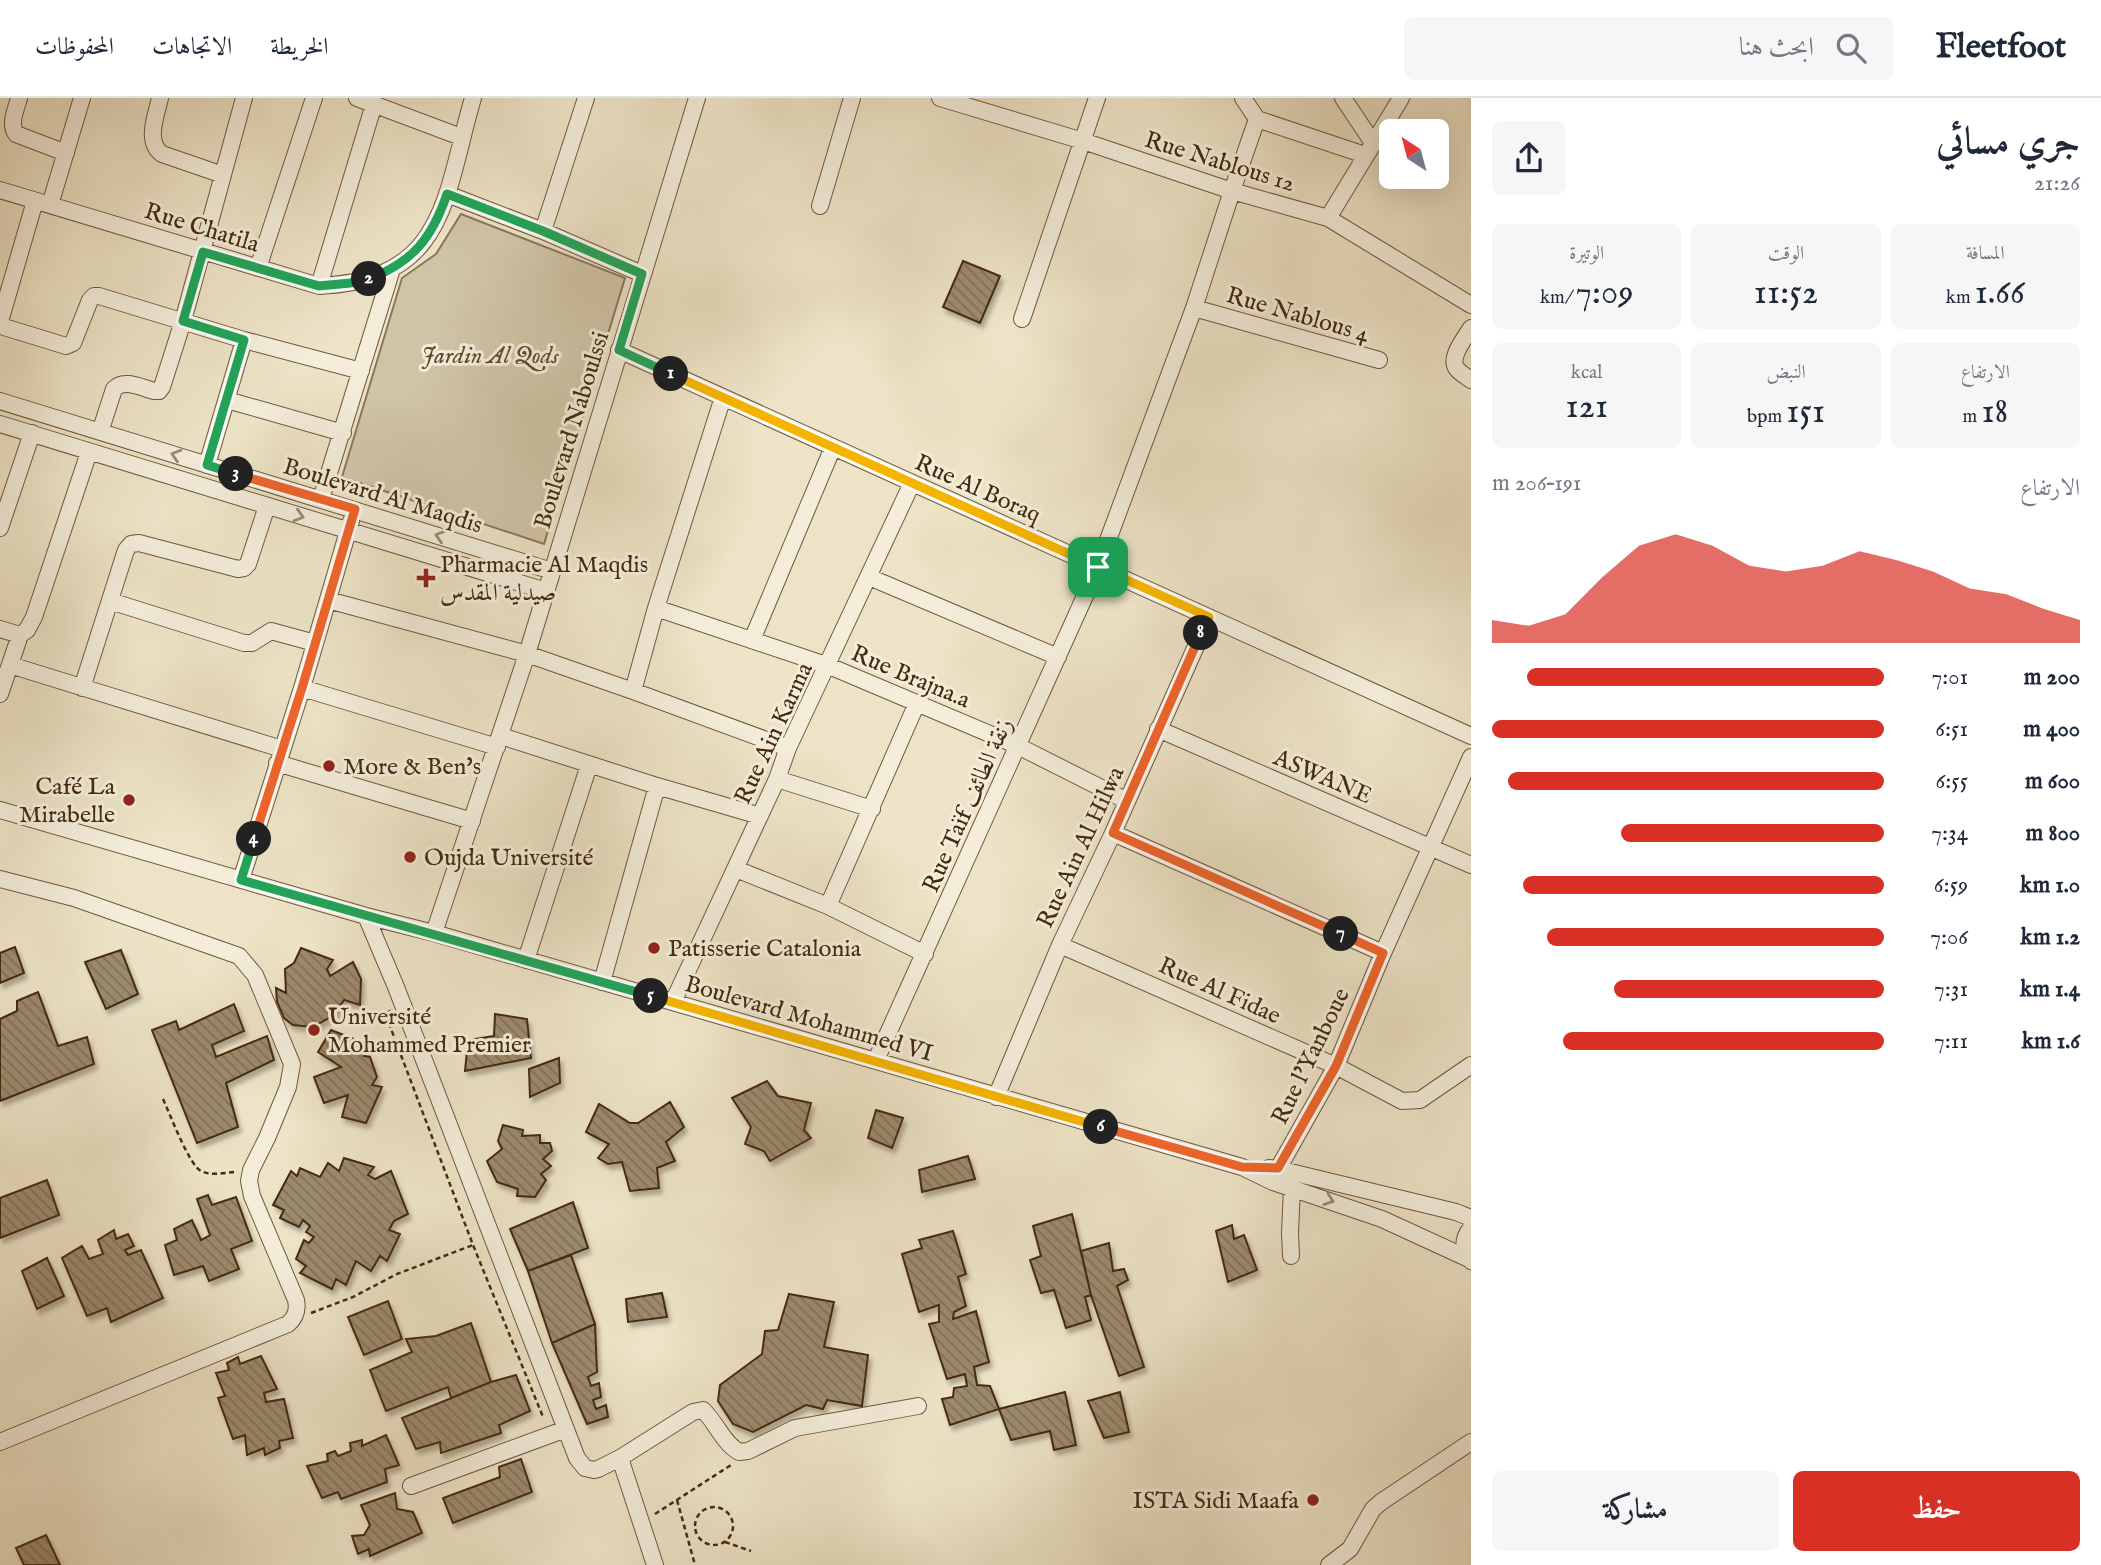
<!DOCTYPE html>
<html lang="ar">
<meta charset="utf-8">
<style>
body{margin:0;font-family:"IM FELL English",Amiri,serif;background:#f6f6f7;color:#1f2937;direction:rtl;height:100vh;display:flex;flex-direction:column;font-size:26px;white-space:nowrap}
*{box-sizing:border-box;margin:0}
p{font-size:23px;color:#747a83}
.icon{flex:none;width:38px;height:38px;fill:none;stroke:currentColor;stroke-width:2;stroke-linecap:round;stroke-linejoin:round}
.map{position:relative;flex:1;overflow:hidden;direction:ltr}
.drawer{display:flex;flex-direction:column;background:#fff;width:630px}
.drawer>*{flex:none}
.needle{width:46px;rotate:324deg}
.buttons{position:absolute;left:1379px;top:21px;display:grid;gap:14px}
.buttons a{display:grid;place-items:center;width:70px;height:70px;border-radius:10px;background:#fff;box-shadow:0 7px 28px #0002;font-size:35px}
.pin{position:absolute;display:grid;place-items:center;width:60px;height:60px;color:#fff;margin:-30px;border-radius:14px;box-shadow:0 4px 10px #0006}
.km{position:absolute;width:35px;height:35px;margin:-18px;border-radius:50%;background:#222;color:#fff;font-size:19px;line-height:35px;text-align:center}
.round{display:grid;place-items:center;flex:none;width:74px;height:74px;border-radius:10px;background:#f6f6f7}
.headline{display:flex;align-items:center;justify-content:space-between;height:119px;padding:0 21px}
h1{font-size:38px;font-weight:600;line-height:52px}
.metrics{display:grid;grid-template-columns:repeat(3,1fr);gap:10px;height:119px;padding:7px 21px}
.metrics div{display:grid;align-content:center;border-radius:10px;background:#f6f6f7;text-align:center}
.metrics b{font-size:35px;font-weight:600}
.metrics small{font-size:19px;font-weight:400}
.metrics p{font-size:19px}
.chart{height:196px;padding:14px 21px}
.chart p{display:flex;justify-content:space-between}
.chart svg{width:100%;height:126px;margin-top:7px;fill:#d93025;opacity:.7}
.action{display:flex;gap:14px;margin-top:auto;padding:14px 21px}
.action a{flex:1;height:80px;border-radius:10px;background:#d93025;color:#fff;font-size:28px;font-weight:600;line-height:80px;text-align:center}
.action a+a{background:#f6f6f7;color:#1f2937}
ul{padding:0 21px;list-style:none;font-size:23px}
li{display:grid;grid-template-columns:112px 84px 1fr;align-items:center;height:52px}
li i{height:18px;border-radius:9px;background:#d93025}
header{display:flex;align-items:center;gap:42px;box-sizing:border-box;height:98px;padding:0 35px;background:#fff;border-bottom:2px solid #e0e1e3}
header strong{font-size:33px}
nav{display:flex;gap:38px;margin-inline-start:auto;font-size:24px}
.search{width:490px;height:63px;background:#f6f6f7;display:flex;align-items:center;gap:18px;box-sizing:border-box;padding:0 24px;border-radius:10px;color:#747a83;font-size:26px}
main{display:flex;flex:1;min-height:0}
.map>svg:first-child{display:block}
</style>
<header>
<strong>Fleetfoot</strong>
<div class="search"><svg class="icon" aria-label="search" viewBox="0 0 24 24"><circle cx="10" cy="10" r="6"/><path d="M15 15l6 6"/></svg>ابحث هنا</div>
<nav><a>الخريطة</a><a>الاتجاهات</a><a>المحفوظات</a></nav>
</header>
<main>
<section class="drawer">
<div class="headline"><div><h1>جري مسائي</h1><p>21:26</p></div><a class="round"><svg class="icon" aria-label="share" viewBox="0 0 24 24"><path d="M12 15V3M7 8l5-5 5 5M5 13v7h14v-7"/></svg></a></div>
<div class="metrics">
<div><p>المسافة</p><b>1.66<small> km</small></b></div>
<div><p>الوقت</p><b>11:52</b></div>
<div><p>الوتيرة</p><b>7:09<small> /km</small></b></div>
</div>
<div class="metrics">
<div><p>الارتفاع</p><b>18<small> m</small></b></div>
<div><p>النبض</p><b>151<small> bpm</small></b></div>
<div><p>kcal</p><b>121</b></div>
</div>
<div class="chart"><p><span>الارتفاع</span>191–206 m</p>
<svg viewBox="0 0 160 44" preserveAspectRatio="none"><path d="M0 44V36L10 38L20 34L30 21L40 10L50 6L60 10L70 17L80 19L90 17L100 12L110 15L120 19L130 25L140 27L150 32L160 36V44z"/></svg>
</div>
<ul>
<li><b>200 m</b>7:01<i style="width:91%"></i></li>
<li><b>400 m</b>6:51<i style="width:100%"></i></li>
<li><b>600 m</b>6:55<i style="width:96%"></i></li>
<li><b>800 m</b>7:34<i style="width:67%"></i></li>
<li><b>1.0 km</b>6:59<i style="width:92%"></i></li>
<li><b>1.2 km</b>7:06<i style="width:86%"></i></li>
<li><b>1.4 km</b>7:31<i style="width:69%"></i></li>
<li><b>1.6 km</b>7:11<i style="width:82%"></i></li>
</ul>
<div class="action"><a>حفظ</a><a>مشاركة</a></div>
</section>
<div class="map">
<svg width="1471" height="1467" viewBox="0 0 1471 1467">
<defs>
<pattern id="building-back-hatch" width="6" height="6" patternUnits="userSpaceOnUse" patternTransform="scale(1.75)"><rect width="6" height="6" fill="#9c8a6d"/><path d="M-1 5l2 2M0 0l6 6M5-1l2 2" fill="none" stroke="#817158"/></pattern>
<filter id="shadow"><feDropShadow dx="3" dy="5" stdDeviation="2" flood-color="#0004"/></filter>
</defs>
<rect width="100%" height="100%" fill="#ede3c6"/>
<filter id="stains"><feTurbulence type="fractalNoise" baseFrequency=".00286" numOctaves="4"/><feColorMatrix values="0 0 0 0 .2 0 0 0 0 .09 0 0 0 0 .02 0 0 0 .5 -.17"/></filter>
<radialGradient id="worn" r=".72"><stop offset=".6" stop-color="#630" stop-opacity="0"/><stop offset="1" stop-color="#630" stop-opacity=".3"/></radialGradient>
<path fill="#d0c4a7" stroke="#8a775a" stroke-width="2" d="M461,116L625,180L544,446L342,379L402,180L436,156Z"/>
<path fill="url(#building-back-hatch)" stroke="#452a0d" stroke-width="2" filter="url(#shadow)" d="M963,163L1000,178L980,225L943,209Z
M15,849L24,875L0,885V855Z
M301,850L333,862L327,871L330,878L353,864L361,881L360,907L344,902L334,917L313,929L293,927L284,920L277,904L276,890L286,895L285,871L294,865Z
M121,852L138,896L106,911L85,864Z
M38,894L58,948L87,939L94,966L0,1003V921L17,913V903Z
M234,906L244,933L212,947L216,959L267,938L274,962L226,985L238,1029L197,1045L152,932L176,923L179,932Z
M495,916L527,921L531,960L465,973L468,942L494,938Z
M331,932L367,946L364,958L370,959L377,979L372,987L382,989L366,1025L342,1019L348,997L324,1005L314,979L341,969L318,954Z
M559,960L560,985L530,999L529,971Z
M767,983L778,998L811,1005L804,1032L811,1040L770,1063L764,1053L745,1046L751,1029L732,1000Z
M670,1004L684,1029L666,1044L675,1063L657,1070L659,1090L630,1093L622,1064L608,1066L598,1060L609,1046L586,1034L599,1006L630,1025H638Z
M876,1012L903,1020L892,1050L868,1040Z
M503,1027L523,1032L522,1038L540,1037V1045H550L552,1053L543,1061L551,1068L541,1076L546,1082L535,1099L517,1098L518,1091L497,1084L487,1063L502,1051L498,1043Z
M968,1058L975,1081L922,1094L919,1072Z
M344,1060L374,1069L368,1077L375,1081L391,1073L408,1116L394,1123L389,1132L400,1136L387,1163L380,1158L371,1173L356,1163L346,1187L336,1181L332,1191L300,1175L306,1168L296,1161L304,1142L309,1145L314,1139L306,1134L310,1128L303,1122L299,1129L280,1120L284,1112L273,1107L291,1073L297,1078L300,1070L320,1079L328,1065L339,1073Z
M47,1082L59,1117L0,1140V1100Z
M208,1097L212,1107L236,1099L252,1143L231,1151L239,1171L209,1183L203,1168L174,1177L165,1147L177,1142L174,1131L192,1122L201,1142L210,1137L197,1101Z
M573,1104L588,1150L528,1173L510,1131Z
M1072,1116L1091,1197L1085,1199L1091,1222L1066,1230L1054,1192L1041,1195L1030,1162L1041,1158L1033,1128Z
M1232,1127L1234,1141L1244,1137L1257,1172L1228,1184L1216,1133Z
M114,1132L116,1141L128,1136L134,1148L125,1152L128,1157L141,1152L163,1200L111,1224L107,1210L87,1218L62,1160L82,1148L89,1161L103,1156L98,1142Z
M953,1133L966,1176L958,1179L966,1208L954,1214L953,1221L976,1213L989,1264L974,1269L977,1287L990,1288L999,1311L950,1327L942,1301L953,1299L954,1290L967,1288L965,1276L947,1281L929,1226L939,1224V1207L919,1214L902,1156L922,1150L919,1142Z
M1109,1145L1113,1173L1124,1171L1128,1182L1117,1188L1144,1269L1119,1278L1091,1197L1081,1153Z
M571,1157L595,1226L552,1245L528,1173Z
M47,1160L64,1198L37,1211L22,1173Z
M662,1195L667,1219L628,1224L626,1201Z
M789,1196L834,1204L824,1249L868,1257L862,1308L827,1302L823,1311L806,1307L753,1334L733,1326L718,1303L720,1287L762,1256L765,1233L778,1232Z
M388,1203L402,1241L364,1257L348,1219Z
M471,1225L491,1284L451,1300L448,1289L386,1313L370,1272L412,1254L406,1241L436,1238Z
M595,1226L597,1274L588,1279L591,1288L599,1285L601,1299L593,1302L596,1311L606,1307L608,1319L587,1326L552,1245Z
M261,1258L277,1291L264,1295L266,1304L284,1301L293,1340L279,1343L280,1350L265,1357L264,1350L247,1357L245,1337L233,1341L218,1300L225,1298L216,1275L229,1272L227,1265L238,1259L240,1266Z
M516,1277L530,1313L499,1327L501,1335L441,1355L440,1344L416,1351L402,1320L491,1284Z
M1065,1294L1076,1347L1054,1352L1050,1333L1011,1342L999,1311Z
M1120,1294L1129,1334L1104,1340L1088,1303Z
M386,1337L399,1367L385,1371L387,1384L341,1401L338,1394L322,1400L307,1368L328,1363L327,1356L335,1353L338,1358L351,1353L350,1345L362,1342V1348Z
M521,1361L532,1394L453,1425L443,1400L500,1379L499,1369Z
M395,1395L397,1411L413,1414L422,1435L370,1458L369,1451L358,1456L352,1438L364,1437L370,1427L361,1407Z
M46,1437L60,1467H24L16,1450Z"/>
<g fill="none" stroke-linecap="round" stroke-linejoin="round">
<g stroke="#6f583b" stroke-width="18">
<path id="minor" d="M19,0C16,12 9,25 16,36L66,55
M160,0C156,18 145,44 162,56L223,77
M357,0L461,39
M940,0L1083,43L1232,93L1328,120L1471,207
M1243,0L1257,21L1365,57
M1343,0L1373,45
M0,92L319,188C447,182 444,99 473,0
M447,96L543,133L642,176
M35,103L1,220L0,225L4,229L66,248L73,245L90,202L94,198H99L244,242L361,273
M50,107L82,0
M820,108L852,0
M1328,120L1401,0
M543,133L586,0
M258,170L314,0
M319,188L374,6
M1194,210L1379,262
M1022,221L1097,0
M619,252L1471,638
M1471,282C1467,279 1460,275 1457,271C1448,260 1465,240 1471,230
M227,302L343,335
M0,303L552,473
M0,326L546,493
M100,334L114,291C124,280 142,290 154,293H159L162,289L183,223L244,0
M207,367L244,242
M321,401L392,171
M0,430L32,335
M869,479L1058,559
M328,502L527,556L633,593L788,650
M110,503L244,545H252L271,533L315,545
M656,510L829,568L1018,648L1127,703
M0,531L20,537
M752,542L833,349
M10,567L282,651
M82,590L126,452L131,446L139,445L238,471L244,470L248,466L267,408
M302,590L497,649
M633,593L656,510L723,299
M0,596L20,537L27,532L34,519L89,354
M1158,631L1471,767
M501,638L657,688L760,718
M277,665L472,723
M777,681L872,711
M0,712L366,818L434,835L1242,1069L1273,1084L1382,1121L1469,1161
M1113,735L1383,855
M736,771L828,808L925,856
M0,781L74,800L239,858L255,877L292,966L288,989L267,1040L251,1072L249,1083L252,1098L296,1202C298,1212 296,1219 288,1226L0,1344
M241,782L302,590L351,423
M828,808L917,605
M366,818L396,889L577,1360L585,1370L594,1372L598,1371L620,1360L693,1314L703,1312C716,1324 723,1345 739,1354L748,1353L795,1330L918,1308
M434,835L527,556L697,0
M1060,847L1336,968L1402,1003L1420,1002L1471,967
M526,862L589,667
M602,884L657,688
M673,904L777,681L788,650L912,385
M876,962L1098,469L1194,210L1232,93L1257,21
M996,999L1060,847L1113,735L1209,519
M1269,1070L1278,1071L1456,1114L1471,1120
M1273,1084L1278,1071L1336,968L1383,855L1471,659
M1471,1130C1462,1141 1463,1152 1471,1163
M1291,1158L1290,1135L1292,1090
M620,1360L655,1467
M411,1388L566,1331
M1329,1467L1350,1451L1373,1411L1381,1404L1471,1344"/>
</g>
<path stroke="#452a0d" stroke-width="2.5" stroke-dasharray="5 3.5" stroke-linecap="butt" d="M391,913L385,915L473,1147L543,1319
M163,1001C170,1016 189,1067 201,1073C211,1078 223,1075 234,1074
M311,1215L353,1199L397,1176L473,1147
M677,1402L695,1467
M695 1428a19 19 0 1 1 38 0a19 19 0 1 1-38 0Z
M655,1416L731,1367
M725,1444L751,1453"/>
<use href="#minor" stroke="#f3edda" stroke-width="16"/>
</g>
<defs><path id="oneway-chevron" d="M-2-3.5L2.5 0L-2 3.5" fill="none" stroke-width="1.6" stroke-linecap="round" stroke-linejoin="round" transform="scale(1.75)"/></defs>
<g stroke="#9c8c74">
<use href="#oneway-chevron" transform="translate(176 357) rotate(-163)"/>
<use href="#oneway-chevron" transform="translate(299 418) rotate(17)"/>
<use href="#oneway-chevron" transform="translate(440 438) rotate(-163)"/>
<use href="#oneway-chevron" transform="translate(1329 1102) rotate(19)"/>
</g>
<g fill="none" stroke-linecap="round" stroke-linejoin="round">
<g stroke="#fff" stroke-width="14">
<path id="split-1" d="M671,276L1098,469"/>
</g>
<g stroke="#fff" stroke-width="14">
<path id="split-2" d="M369,181C413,164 432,140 447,96L543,133L642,176L619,252L671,276"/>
</g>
<g stroke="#fff" stroke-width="14">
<path id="split-3" d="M236,376L207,367L244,242L183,223L203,154L319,188L350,185L369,181"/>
</g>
<g stroke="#fff" stroke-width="14">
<path id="split-4" d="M236,376L355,411L302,590L254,741"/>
</g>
<g stroke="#fff" stroke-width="14">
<path id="split-5" d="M254,741L241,782L651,898"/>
</g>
<g stroke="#fff" stroke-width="14">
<path id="split-6" d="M651,898L1101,1029"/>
</g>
<g stroke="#fff" stroke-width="14">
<path id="split-7" d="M1101,1029L1242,1069L1278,1070L1336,968L1383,855L1341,836"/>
</g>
<g stroke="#fff" stroke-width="14">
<path id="split-8" d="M1201,535L1113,735L1341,836"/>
</g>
<g stroke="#fff" stroke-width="14">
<path id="split-9" d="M1098,469L1209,519L1201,535"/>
</g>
<use href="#split-1" stroke="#f5b400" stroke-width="9"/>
<use href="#split-2" stroke="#22a559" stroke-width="9"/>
<use href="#split-3" stroke="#22a559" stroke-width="9"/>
<use href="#split-4" stroke="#f0652b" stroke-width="9"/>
<use href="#split-5" stroke="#22a559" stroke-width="9"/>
<use href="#split-6" stroke="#f5b400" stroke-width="9"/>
<use href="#split-7" stroke="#f0652b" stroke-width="9"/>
<use href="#split-8" stroke="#f0652b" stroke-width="9"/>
<use href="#split-9" stroke="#f5b400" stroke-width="9"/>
</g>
<g fill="#8f2418" stroke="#f3edda" stroke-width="2.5">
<path d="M422.5 469.5h7v7h7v7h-7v7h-7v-7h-7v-7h7z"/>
<circle cx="329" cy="668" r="7"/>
<circle cx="129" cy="702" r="7"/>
<circle cx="410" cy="759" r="7"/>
<circle cx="654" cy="850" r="7"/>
<circle cx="314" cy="932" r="7"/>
<circle cx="1313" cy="1402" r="7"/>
</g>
<g text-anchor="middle" stroke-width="6" stroke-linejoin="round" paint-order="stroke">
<g font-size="24" fill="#452a0d" stroke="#f3edda">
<text transform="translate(1220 63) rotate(17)" y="8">Rue Nablous 12</text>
<text transform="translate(202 129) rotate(17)" y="8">Rue Chatila</text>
<text transform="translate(1298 216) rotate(16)" y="8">Rue Nablous 4</text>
<text transform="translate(571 332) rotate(-73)" y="8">Boulevard Naboulssi</text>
<text transform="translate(978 390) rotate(24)" y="8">Rue Al Boraq</text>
<text transform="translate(383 397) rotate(17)" y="8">Boulevard Al Maqdis</text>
<text transform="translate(911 578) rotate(23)" y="8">Rue Brajna.a</text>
<text transform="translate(773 635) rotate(-65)" y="8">Rue Ain Karma</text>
<text transform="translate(1323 678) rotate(23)" y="8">ASWANE</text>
<text transform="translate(967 707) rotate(-66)" y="8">Rue Taïf زنقة الطائف</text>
<text transform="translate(1080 749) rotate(-65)" y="8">Rue Ain Al Hilwa</text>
<text transform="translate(1220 892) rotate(24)" y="8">Rue Al Fidae</text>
<text transform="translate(809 920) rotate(16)" y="8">Boulevard Mohammed VI</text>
<text transform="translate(1310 958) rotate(-64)" y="8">Rue l’Yanboue</text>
</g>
<g font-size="24" font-style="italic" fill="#61492c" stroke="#f3edda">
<text x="490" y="265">Jardin Al Qods</text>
</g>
<g font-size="24" fill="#452a0d" stroke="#f3edda" text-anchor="start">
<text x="440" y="474">Pharmacie Al Maqdis<tspan x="440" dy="28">صيدلية المقدس</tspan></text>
<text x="343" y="676">More &amp; Ben's</text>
<text x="115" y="696" text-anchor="end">Café La<tspan x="115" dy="28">Mirabelle</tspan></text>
<text x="424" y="767">Oujda Université</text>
<text x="668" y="858">Patisserie Catalonia</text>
<text x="328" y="926">Université<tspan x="328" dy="28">Mohammed Premier</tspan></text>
<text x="1299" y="1410" text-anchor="end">ISTA Sidi Maafa</text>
</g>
</g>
<rect width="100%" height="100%" filter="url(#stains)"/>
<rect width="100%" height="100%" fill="url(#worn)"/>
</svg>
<div class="buttons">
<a><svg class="needle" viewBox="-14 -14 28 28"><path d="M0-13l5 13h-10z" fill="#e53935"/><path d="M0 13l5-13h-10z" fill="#747a83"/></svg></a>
</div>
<div class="pin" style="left:1098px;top:469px;background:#1e9e55"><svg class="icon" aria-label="arrive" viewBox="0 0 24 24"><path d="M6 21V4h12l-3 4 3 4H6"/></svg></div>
<b class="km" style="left:671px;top:276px">1</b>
<b class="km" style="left:369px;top:181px">2</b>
<b class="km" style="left:236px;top:376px">3</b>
<b class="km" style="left:254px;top:741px">4</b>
<b class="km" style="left:651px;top:898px">5</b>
<b class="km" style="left:1101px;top:1029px">6</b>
<b class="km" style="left:1341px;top:836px">7</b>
<b class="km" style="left:1201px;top:535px">8</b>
</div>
</main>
